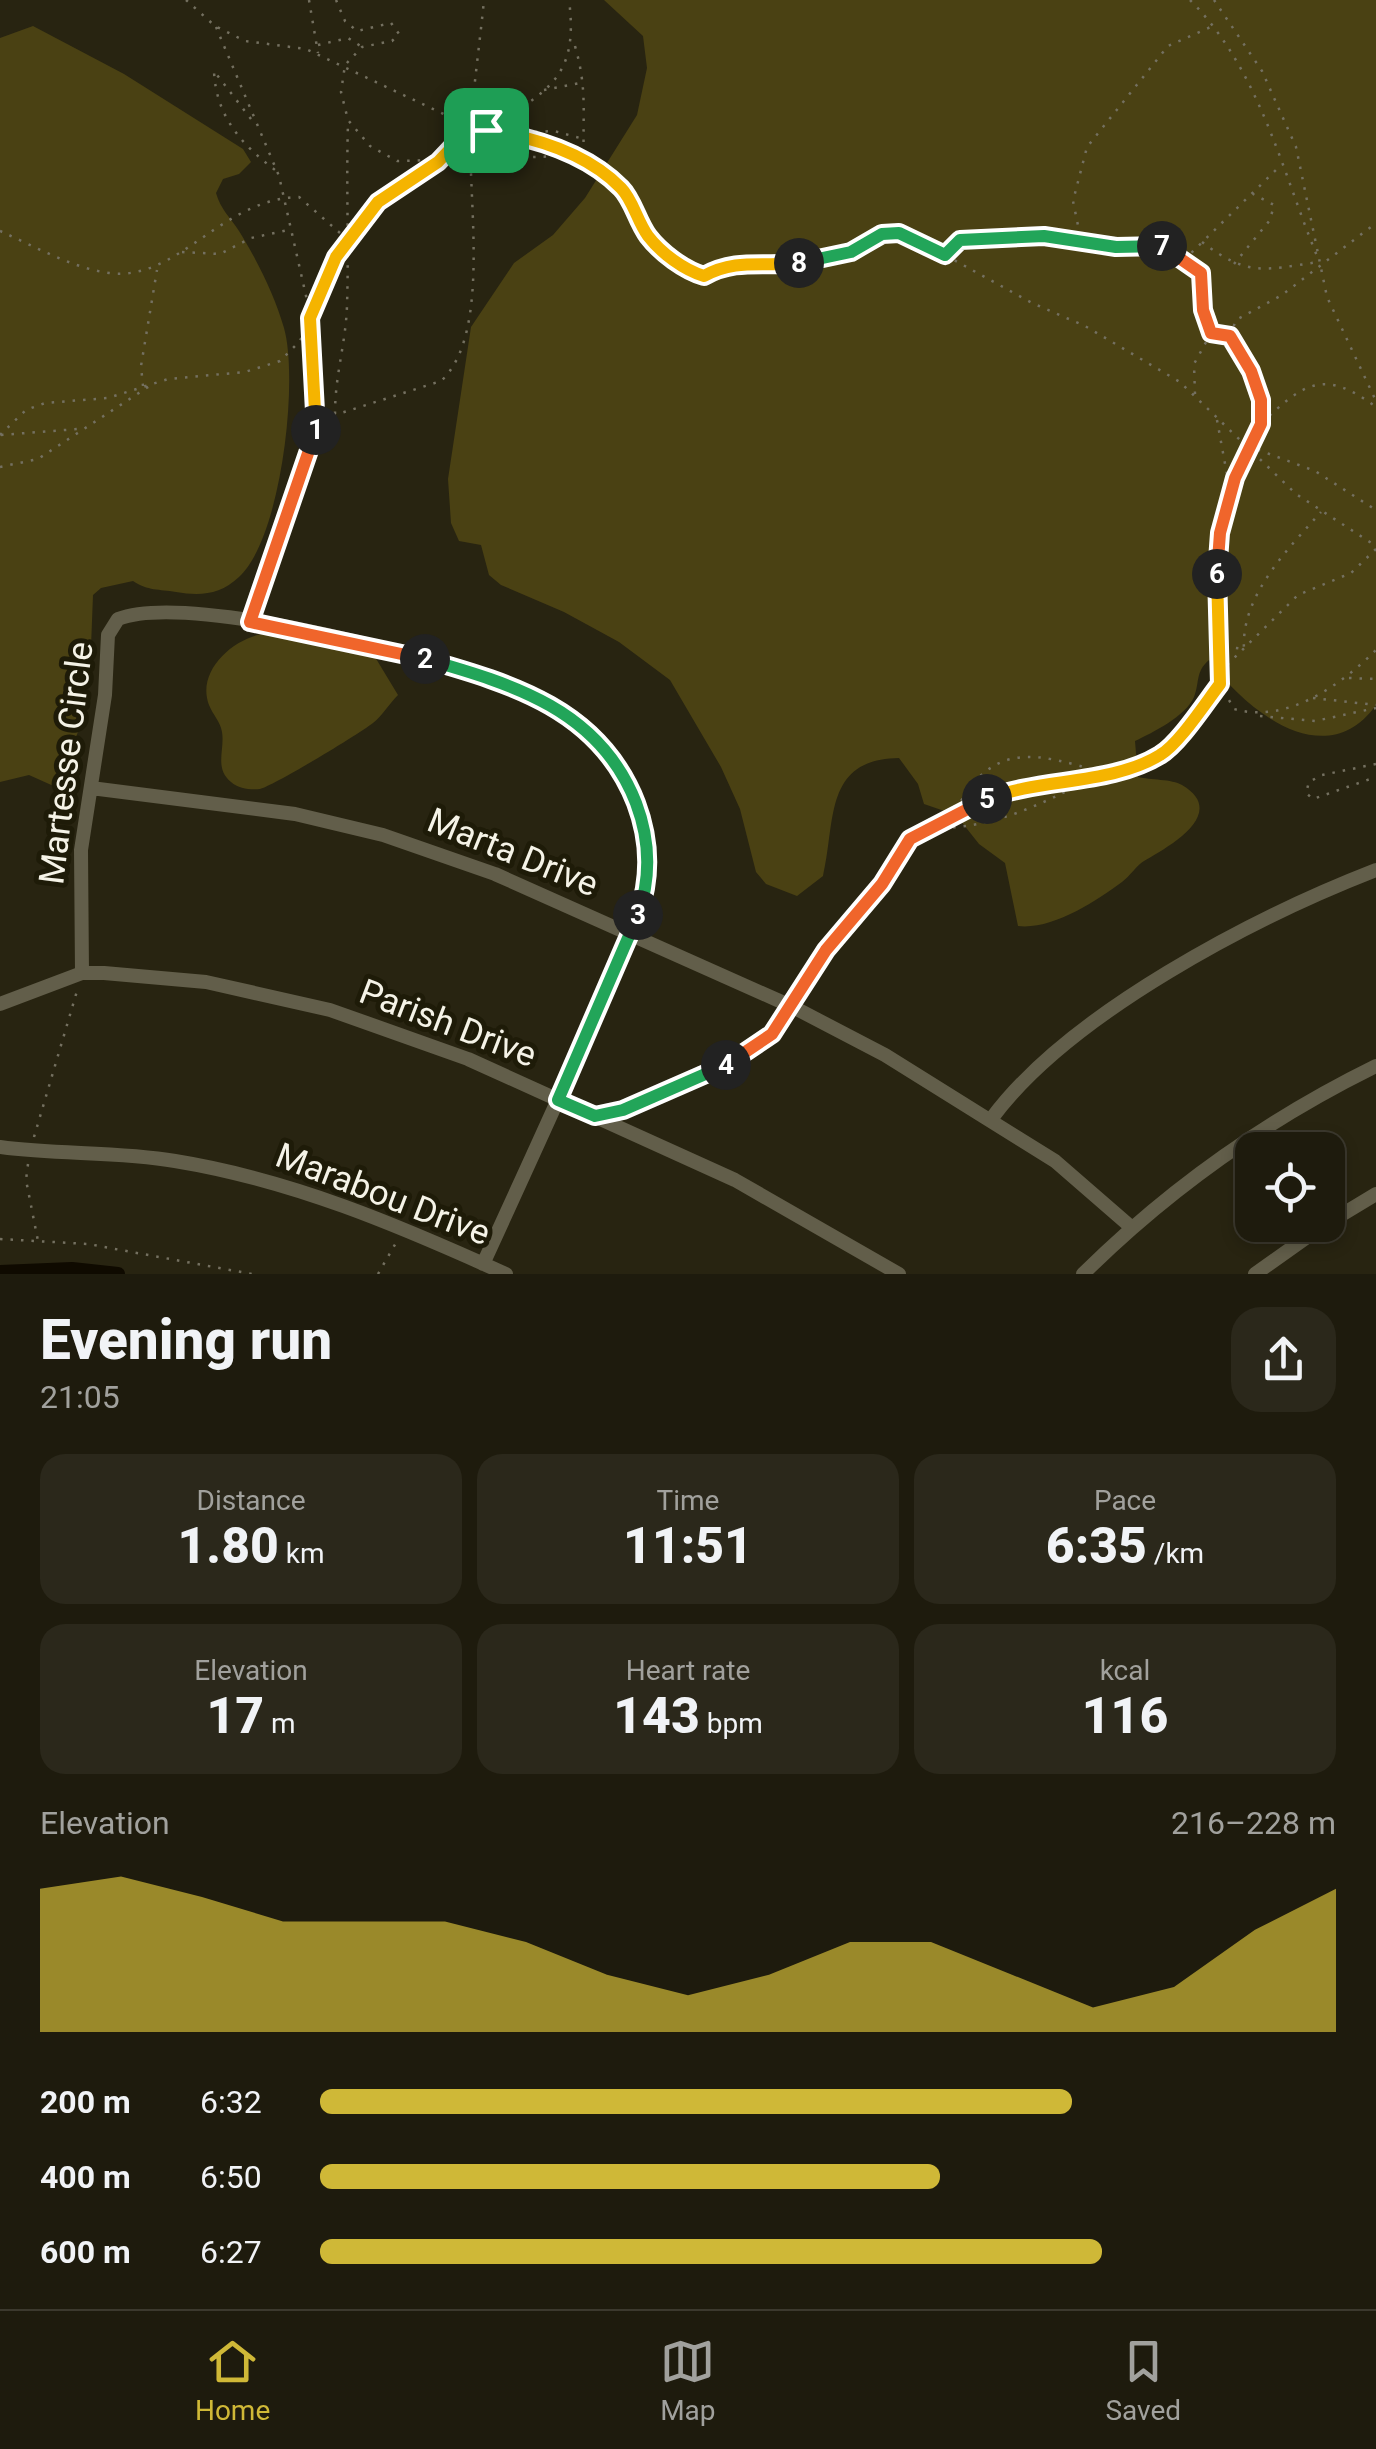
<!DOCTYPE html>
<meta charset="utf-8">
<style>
body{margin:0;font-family:Roboto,sans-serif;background:#2b281b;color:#f1f3f6;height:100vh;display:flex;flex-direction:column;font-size:38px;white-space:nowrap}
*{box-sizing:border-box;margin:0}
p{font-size:32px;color:#a1a19d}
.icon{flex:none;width:55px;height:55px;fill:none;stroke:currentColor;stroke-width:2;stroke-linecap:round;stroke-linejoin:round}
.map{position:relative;height:1274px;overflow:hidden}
.panel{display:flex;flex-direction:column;background:#1e1b0d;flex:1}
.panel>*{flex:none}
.fabs{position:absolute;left:1235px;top:1132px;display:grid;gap:20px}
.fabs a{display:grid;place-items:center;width:110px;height:110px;border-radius:20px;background:#1e1b0d;box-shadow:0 5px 15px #0003,0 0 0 2px #3c392e;font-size:50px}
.pin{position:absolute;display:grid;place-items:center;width:85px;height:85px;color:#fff;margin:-42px;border-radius:20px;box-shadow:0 5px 15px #0006}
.km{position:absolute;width:50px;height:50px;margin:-25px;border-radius:50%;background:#222;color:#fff;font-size:28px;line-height:50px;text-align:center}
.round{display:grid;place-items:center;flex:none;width:105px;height:105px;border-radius:30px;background:#2b281b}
.headline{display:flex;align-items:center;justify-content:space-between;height:170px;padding:0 40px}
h1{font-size:55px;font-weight:800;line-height:75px}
.figures{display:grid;grid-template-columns:repeat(3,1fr);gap:15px;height:170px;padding:10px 40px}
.figures div{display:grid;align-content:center;border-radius:25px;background:#2b281b;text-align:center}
.figures b{font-size:50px;font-weight:800}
.figures small{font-size:28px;font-weight:400}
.figures p{font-size:28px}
.chart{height:280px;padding:20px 40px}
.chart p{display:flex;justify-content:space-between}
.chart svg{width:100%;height:180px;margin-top:10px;fill:#cfb837;opacity:.7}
ul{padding:0 40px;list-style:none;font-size:32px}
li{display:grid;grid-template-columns:160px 120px 1fr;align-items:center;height:75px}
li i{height:25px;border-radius:12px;background:#cfb837}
.menu{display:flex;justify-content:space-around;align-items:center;height:140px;border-top:2px solid #3c392e;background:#1e1b0d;font-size:28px;color:#a1a19d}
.menu a{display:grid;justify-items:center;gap:5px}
.menu .on{color:#cfb837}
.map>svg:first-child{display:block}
</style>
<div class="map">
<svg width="1376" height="1274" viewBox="0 0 1376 1274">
<rect width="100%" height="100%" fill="#282411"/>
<path fill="#4a4113" d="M604,0H1376V705C1326,775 1246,711 1209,660C1195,672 1200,682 1194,697C1186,716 1152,733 1135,741L1138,777C1150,780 1172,779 1182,785C1231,814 1164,849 1144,861C1136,866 1130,876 1122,882C1095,902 1052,930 1018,926L1005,863L979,844L956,815L924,804L918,784L899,758C823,759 836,822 823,876L797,896L766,884L756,872L740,809L721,767L670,680L619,642L564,612L501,585L489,575L481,545L459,541L451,523L448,479L471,327L514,263L553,235L585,198L637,115L647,68L643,36Z
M33,26L124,74L243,149L251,162L239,174L223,179L216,193C221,210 230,217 239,231C257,260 275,296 284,328C299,381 281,539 239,577C220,595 200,596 176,592C159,589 148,591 133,581L101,588L93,595L91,647L79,674L80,726L58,788L29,775L0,782V38Z
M262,634L361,650L375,657L398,695C389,704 382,716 373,723C359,734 273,786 260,789C251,790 239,789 231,782C214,768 225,750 222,732C220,721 213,715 209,705C196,671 233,639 262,634Z"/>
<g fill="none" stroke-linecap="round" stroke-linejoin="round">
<path stroke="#0f0a00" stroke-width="14" d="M0,1272L72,1269L118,1274"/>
<path stroke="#747060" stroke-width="2.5" stroke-dasharray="2.5 8" stroke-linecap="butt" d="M186,0L215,26L245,41L306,49L471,127L527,137L580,160L622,189L648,237L686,270L704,276L733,263L766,266L829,258L881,234L914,238L1032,303L1085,326L1180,382L1296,494L1376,546
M309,0L318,53
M336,0L345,21L357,31L391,23L399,34L392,41L362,47L345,65L341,92L348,120L370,146L397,161L566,156
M1190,0C1259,69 1281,168 1317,256
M1214,0L1262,71L1296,147L1327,297L1376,401
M216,27L279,176L311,318L316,432L255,607
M318,45L348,38L362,47
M575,46C588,91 582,115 584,161
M544,90L585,82
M251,119L214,71C216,116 241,144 275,170
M487,129C548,91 579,78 569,0
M514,133L554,131L580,138
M0,231C34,246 72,268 109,273C178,282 220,199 299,197L348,240
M1202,242C1248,277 1264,270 1318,262
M182,252L220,254L251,238L288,230
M945,255L960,240L1044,236L1079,240
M1184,260L1281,165
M1234,264L1270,220L1274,205L1253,194
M1230,336L1236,320L1282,295L1376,223
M143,386L141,366L157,270
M1195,394L1194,364L1211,333L1203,310L1201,273L1158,243L1116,247L1081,240L1073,201L1087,147L1168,46L1215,25
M335,414C335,374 346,343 347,305C349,245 346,184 348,124
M1217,420L1230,491
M1262,423C1306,380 1326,370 1376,407
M318,430L335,415L441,381C493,333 466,191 471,124C474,83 480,41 484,0
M0,435L26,410L45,403L108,398L168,379L245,372L280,361L300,341L336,257L378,202L438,162L469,129
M1,435L78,429
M1248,446L1315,471L1376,510
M0,467L38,459L151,385
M1376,549L1351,573L1298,595L1224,668L1220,684L1234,709C1286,724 1340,686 1376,650
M1219,638L1227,647L1244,649C1241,596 1287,550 1321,512
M1349,678L1376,679
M1313,698L1376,705
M1260,716L1315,721L1376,708
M1376,764L1322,775L1309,782L1306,793L1313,799L1376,777
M956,810C993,740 1036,753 1101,772
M932,828C992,829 1037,806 1089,780
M801,993L826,949L882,884L909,839L956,812L1014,788L1095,777L1161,755L1220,684C1216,614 1215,552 1233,484C1239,464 1259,436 1261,421C1266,391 1244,360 1230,336L1211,333
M616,1112C674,1097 748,1064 785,1017
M34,1137L77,991
M28,1164L26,1180L38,1241
M0,1239L88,1244L252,1274
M378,1274L397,1241"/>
<path stroke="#625e4a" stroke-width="14" d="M91,788L295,814L383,835L495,874L793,1007L885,1055L1055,1161L1131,1227
M82,973L81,850L105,695L108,635L118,619C175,597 338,636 401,653C460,669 527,683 577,720C622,754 652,817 647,873C644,919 617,966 599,1008C561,1094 522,1179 483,1264
M0,1004L82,973H104L206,982L330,1010L468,1059L735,1180L899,1274
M992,1118C1070,1013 1255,917 1376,870
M0,1147C58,1155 117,1151 175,1161C292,1180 398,1225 506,1274
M1328,1223L1376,1194
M1083,1274C1170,1188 1266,1120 1376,1066
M1255,1274L1324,1225"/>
</g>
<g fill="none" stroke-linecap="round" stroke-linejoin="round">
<g stroke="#fff" stroke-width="20">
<path id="split-1" d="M316,430L310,318L336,257L378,202L438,162L471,127L486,130"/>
</g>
<g stroke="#fff" stroke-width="20">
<path id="split-2" d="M316,430L250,622L425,659"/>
</g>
<g stroke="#fff" stroke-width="20">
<path id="split-3" d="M425,659C513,684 600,710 636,803C650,840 651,878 638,915"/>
</g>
<g stroke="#fff" stroke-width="20">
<path id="split-4" d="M638,915L558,1100L595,1116L623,1110L726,1065"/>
</g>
<g stroke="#fff" stroke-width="20">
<path id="split-5" d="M726,1065L772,1034L826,950L882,884L910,839L987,799"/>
</g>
<g stroke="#fff" stroke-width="20">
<path id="split-6" d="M987,799C1040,778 1111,785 1160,755C1179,744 1206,702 1220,684L1217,574"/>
</g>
<g stroke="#fff" stroke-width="20">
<path id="split-7" d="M1162,246L1201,273L1203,310L1211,333L1230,336L1251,371L1261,400V424L1235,478L1220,533L1217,574"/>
</g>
<g stroke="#fff" stroke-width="20">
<path id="split-8" d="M799,263L851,252L882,234L899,233L945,255L960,240L1044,236L1116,247L1162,246"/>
</g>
<g stroke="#fff" stroke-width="20">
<path id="split-9" d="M486,130C532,137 587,153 621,188C633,200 637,221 648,236C661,253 684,270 704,276C736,258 764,267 799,263"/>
</g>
<use href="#split-1" stroke="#f5b400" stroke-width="12"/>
<use href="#split-2" stroke="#f0652b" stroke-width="12"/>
<use href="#split-3" stroke="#22a559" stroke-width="12"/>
<use href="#split-4" stroke="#22a559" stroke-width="12"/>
<use href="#split-5" stroke="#f0652b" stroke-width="12"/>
<use href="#split-6" stroke="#f5b400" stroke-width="12"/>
<use href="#split-7" stroke="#f0652b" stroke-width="12"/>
<use href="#split-8" stroke="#22a559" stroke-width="12"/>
<use href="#split-9" stroke="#f5b400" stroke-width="12"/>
</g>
<g text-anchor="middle" stroke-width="10" stroke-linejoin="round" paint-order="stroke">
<g font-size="35" fill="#f5f3e7" stroke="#1e1b08">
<text transform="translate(66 763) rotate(-83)" y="12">Martesse Circle</text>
<text transform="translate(513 852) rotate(22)" y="12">Marta Drive</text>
<text transform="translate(448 1023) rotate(21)" y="12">Parish Drive</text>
<text transform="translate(383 1194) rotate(21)" y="12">Marabou Drive</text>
</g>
</g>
</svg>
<div class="fabs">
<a><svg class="icon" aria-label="locate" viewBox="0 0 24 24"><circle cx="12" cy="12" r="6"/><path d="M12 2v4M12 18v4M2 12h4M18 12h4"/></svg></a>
</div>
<div class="pin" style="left:486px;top:130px;background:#1e9e55"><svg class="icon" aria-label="arrive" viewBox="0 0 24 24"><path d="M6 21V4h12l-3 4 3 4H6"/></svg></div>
<b class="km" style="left:316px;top:430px">1</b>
<b class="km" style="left:425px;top:659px">2</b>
<b class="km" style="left:638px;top:915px">3</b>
<b class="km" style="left:726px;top:1065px">4</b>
<b class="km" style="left:987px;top:799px">5</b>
<b class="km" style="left:1217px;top:574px">6</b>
<b class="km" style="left:1162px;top:246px">7</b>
<b class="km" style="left:799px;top:263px">8</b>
</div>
<section class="panel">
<div class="headline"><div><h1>Evening run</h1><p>21:05</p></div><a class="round"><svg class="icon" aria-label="share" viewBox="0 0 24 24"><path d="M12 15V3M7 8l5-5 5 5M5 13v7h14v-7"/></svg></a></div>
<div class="figures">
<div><p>Distance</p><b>1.80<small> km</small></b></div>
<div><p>Time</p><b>11:51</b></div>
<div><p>Pace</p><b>6:35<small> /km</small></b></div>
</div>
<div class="figures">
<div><p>Elevation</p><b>17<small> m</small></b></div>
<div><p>Heart rate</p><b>143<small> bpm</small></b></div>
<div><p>kcal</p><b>116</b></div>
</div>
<div class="chart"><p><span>Elevation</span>216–228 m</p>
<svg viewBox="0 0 160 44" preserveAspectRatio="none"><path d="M0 44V9L10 6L20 11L30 17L40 17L50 17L60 22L70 30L80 35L90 30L100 22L110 22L120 30L130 38L140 33L150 19L160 9V44z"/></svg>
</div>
<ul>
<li><b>200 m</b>6:32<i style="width:74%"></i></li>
<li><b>400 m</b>6:50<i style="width:61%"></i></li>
<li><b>600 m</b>6:27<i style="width:77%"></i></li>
</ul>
</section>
<nav class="menu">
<a class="on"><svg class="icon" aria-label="home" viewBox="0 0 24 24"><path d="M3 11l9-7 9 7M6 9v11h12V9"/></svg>Home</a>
<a><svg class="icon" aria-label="map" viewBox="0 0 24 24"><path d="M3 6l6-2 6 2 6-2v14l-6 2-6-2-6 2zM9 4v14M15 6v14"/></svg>Map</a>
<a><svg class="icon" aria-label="saved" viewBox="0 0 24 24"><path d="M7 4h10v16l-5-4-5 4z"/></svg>Saved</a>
</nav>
